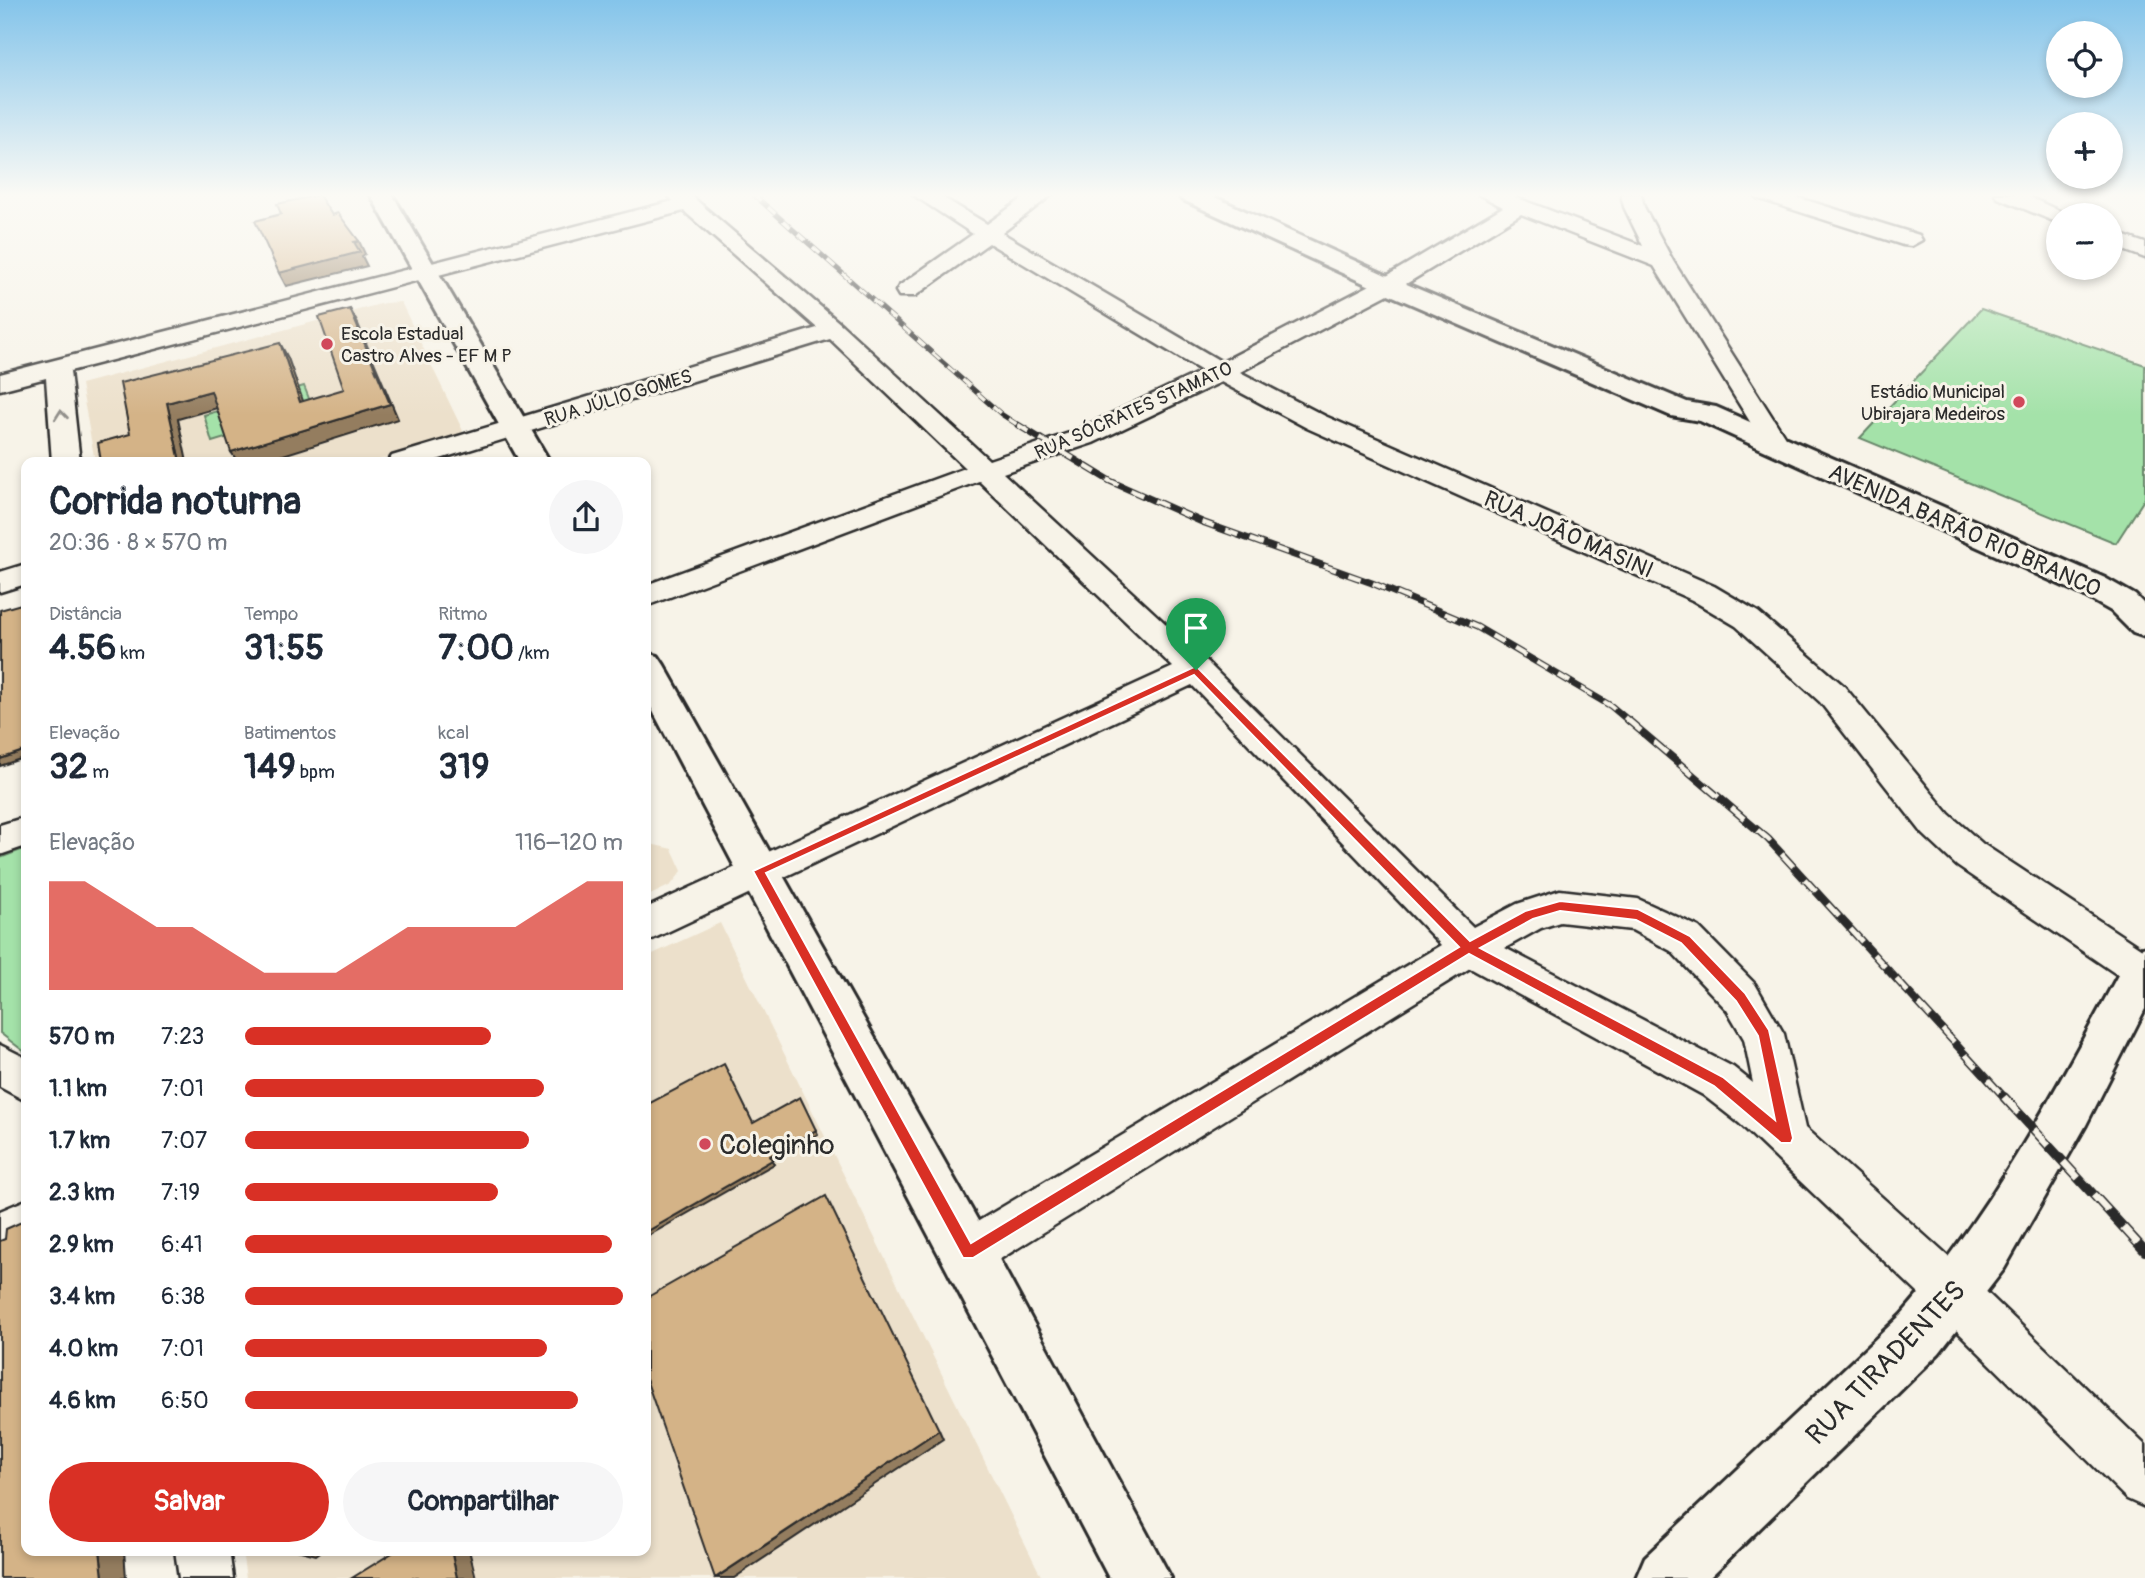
<!DOCTYPE html>
<html lang="pt">
<meta charset="utf-8">
<style>
body{margin:0;font-family:Pangolin,sans-serif;background:#f6f6f7;color:#1f2937;height:100vh;display:flex;flex-direction:column;font-size:26px;white-space:nowrap}
*{box-sizing:border-box;margin:0}
p{font-size:23px;color:#747a83}
.icon{flex:none;width:38px;height:38px;fill:none;stroke:currentColor;stroke-width:2;stroke-linecap:round;stroke-linejoin:round}
.map{position:relative;flex:1;overflow:hidden}
.drawer{position:absolute;left:21px;top:457px;width:630px;height:1099px;display:flex;flex-direction:column;background:#fff;border-radius:14px;box-shadow:0 4px 10px #0003}
.drawer>*{flex:none}
.controls{position:absolute;left:2046px;top:21px;display:grid;gap:14px}
.controls a{display:grid;place-items:center;width:77px;height:77px;border-radius:50%;background:#fff;box-shadow:0 4px 10px #0003;font-size:35px}
.pin{position:absolute;display:grid;place-items:center;width:60px;height:60px;color:#fff;margin:-72px -30px;border-radius:50% 50% 50% 0;rotate:-45deg;box-shadow:0 0 7px #0007}
.pin .icon{rotate:45deg}
.round{display:grid;place-items:center;flex:none;width:74px;height:74px;border-radius:37px;background:#f6f6f7}
.overview{display:flex;align-items:center;justify-content:space-between;height:119px;padding:0 28px}
h1{font-size:38px;font-weight:700;line-height:52px}
.stats{display:grid;grid-template-columns:repeat(3,1fr);gap:10px;height:119px;padding:7px 28px}
.stats div{display:grid;align-content:center}
.stats b{font-size:35px;font-weight:700}
.stats small{font-size:19px;font-weight:400}
.stats p{font-size:19px}
.chart{height:196px;padding:14px 28px}
.chart p{display:flex;justify-content:space-between}
.chart svg{width:100%;height:126px;margin-top:7px;fill:#d93025;opacity:.7}
.action{display:flex;gap:14px;margin-top:auto;padding:14px 28px}
.action a{flex:1;height:80px;border-radius:42px;background:#d93025;color:#fff;font-size:28px;font-weight:700;line-height:80px;text-align:center}
.action a+a{background:#f6f6f7;color:#1f2937}
ul{padding:0 28px;list-style:none;font-size:23px}
li{display:grid;grid-template-columns:112px 84px 1fr;align-items:center;height:52px}
li i{height:18px;border-radius:9px;background:#d93025}
.map>svg:first-child{display:block}
</style>
<div class="map">
<svg width="2145" height="1578" viewBox="0 0 2145 1578">
<rect width="100%" height="100%" fill="#f7f3e8"/>
<filter id="ink" filterUnits="userSpaceOnUse"><feTurbulence type="fractalNoise" baseFrequency=".0143" numOctaves="2"/><feDisplacementMap in="SourceGraphic" scale="14" xChannelSelector="R" yChannelSelector="G"/><feConvolveMatrix kernelMatrix="1 2 1 2 8 2 1 2 1" color-interpolation-filters="sRGB"/></filter>
<g filter="url(#ink)">
<path fill="#ece0cb" d="M401,302L463,431L459,436L372,462H95L81,384L384,303Z
M646,843L672,849L682,871L671,885L646,897Z
M720,923L1042,1578H246L242,1551L646,1550V957Z"/>
<path fill="#a4e2a9" stroke="#68866a" stroke-width="2" d="M1981,309L2145,365V498L2116,543L1860,438Z
M304,386L314,411L212,442L204,415Z
M26,848V1053L0,1033V858Z"/>
<g fill="none" stroke-linecap="round" stroke-linejoin="round">
<g stroke="#2b2b2b" stroke-width="5">
<path id="street" d="M667,194H689L842,325L989,460L1075,431L1202,371L989,243L915,296H899L896,291L899,286L973,234L912,194H937L987,224L1029,194H1053L1002,233L1222,362L1380,280L1503,207L1478,194H1507L1643,246L1624,207L1621,194H1641L1644,207L1673,261L1790,445L1786,451H1768L1654,266L1521,214L1396,290L1240,372L1325,416L1714,586L1758,612L1844,686L1949,814L1983,844L2145,951V989L2131,984L1957,866L1923,834L1820,702L1736,626L1692,600L1307,428L1221,382L1093,443L1003,473L1207,662L1473,927L1517,904L1560,890L1638,899L1699,927L1755,984L1784,1034L1805,1128L1973,1279L2145,1445V1507L2127,1499L1939,1313L1739,1123L1703,1095L1470,968L984,1269L968,1276L952,1269L945,1253L952,1237L1441,945L1192,685L646,942V908L1173,667L979,481L646,606V585L965,468L830,339L430,462H388L392,456L817,328L684,211L70,371L80,462H52L46,378L0,390V374L673,201ZM1560,922L1632,930L1671,951L1727,1010L1744,1039L1753,1083L1733,1067L1505,948L1541,928Z
M1754,194H1786L1919,235L1922,240L1911,246L1903,245L1757,198Z
M1995,194H2023L2068,215H2058V222L2051,220L1998,198Z
M2110,231L2145,243V258L2110,245Z
M26,564V584L0,592V572Z
M26,817V846L0,855V825Z
M0,1045L26,1058V1101L0,1087Z
M26,1200V1247L0,1258V1211Z
M175,1550H229L233,1578H179Z"/>
</g>
<g stroke="#2b2b2b" stroke-width="6">
<path id="secondary" d="M370,194H392L550,462H520Z
M1178,194H1208L1397,280L1687,402L1716,407L2105,578L2135,595L2145,605V637L2133,633L2111,611L2081,594L1700,421L1671,416L1379,290L1181,199Z
M646,653L658,656L664,665L986,1235L1171,1578H1109L646,698Z
M2145,947V1009L2086,1125L2004,1269L1939,1353L1709,1578H1636L1645,1557L1901,1315C1997,1206 2061,1079 2130,953Z"/>
</g>
<use href="#street" fill="#f7f3e8" fill-rule="evenodd"/>
<use href="#secondary" fill="#f7f3e8" fill-rule="evenodd"/>
<g stroke="#2b2b2b" stroke-width="5">
<path id="rail-far3" d="M753,194L1001,414L1021,427"/>
</g>
<g stroke="#2b2b2b" stroke-width="7">
<path id="rail-far2" d="M1018,425L1110,481L1202,522L1372,583L1477,627L1611,706L1630,722"/>
</g>
<g stroke="#2b2b2b" stroke-width="8">
<path id="rail-far1" d="M1628,720L1768,839L2006,1099"/>
</g>
<g stroke="#2b2b2b" stroke-width="10">
<path id="rail" d="M2004,1097L2145,1251"/>
</g>
<use href="#rail-far3" stroke="#f7f3e8" stroke-width="3.5" stroke-dasharray="10" stroke-linecap="butt"/>
<use href="#rail-far2" stroke="#f7f3e8" stroke-width="4.5" stroke-dasharray="13" stroke-linecap="butt"/>
<use href="#rail-far1" stroke="#f7f3e8" stroke-width="5" stroke-dasharray="17" stroke-linecap="butt"/>
<use href="#rail" stroke="#f7f3e8" stroke-width="7" stroke-dasharray="22" stroke-linecap="butt"/>
</g>
<path fill="#947d5e" stroke="#2b2b2b" stroke-width="2" d="M359,241L365,254L362,256L367,266L286,286L279,273Z
M350,309L358,324L398,419L261,462H238L231,452L390,404Z
M280,343L288,358L309,418L300,402Z
M211,391L221,407L178,419L187,462H180L167,403Z
M21,604L26,609V677Z
M26,750V757L0,766V759Z
M816,1130L818,1134L772,1160L770,1156Z
M772,1160L774,1164L646,1237V1232Z
M939,1430L943,1439L734,1578H716Z
M100,1550H124L126,1578H103Z
M297,1550H323L316,1555Z
M451,1550H469L476,1578H457Z"/>
<path fill="#d4b387" stroke="#2b2b2b" stroke-width="2" d="M319,195L332,215L338,213L359,241L354,242L360,252L279,273L255,221L281,214L277,204Z
M350,309L390,404L231,452L211,391L167,403L180,462H101L98,443L130,434L120,383L280,343L300,402L344,389L319,317Z
M21,604L26,677V750L0,759V610Z
M724,1064L753,1123L800,1097L816,1130L770,1156L772,1160L646,1232V1105Z
M826,1196L939,1430L715,1578L646,1379V1298Z
M26,1220V1550H100L103,1578H0V1241L5,1239L6,1229Z
M397,1550H451L457,1578H352Z"/>
<defs><path id="oneway-chevron" d="M-2-3.5L2.5 0L-2 3.5" fill="none" stroke-width="1.6" stroke-linecap="round" stroke-linejoin="round" transform="scale(1.75)"/></defs>
<use stroke="#918f8a" href="#oneway-chevron" transform="translate(61 415) rotate(-96)"/>
</g>
<linearGradient id="sky" x2="0" y2="1"><stop stop-color="#84c4ea"/><stop offset="0.47" stop-color="#fbfaf5"/><stop offset="1" stop-color="#fbfaf5" stop-opacity="0"/></linearGradient>
<rect width="2145" height="415" fill="url(#sky)"/>
<path fill="#d93025" stroke="#fff" stroke-width="2" fill-rule="evenodd" d="M1196,666L1470,941L1525,911L1560,901L1638,909L1690,936L1745,993L1769,1030L1793,1138L1791,1143H1781L1714,1086L1469,954L973,1258H963L753,871ZM1194,675L1459,947L971,1243L766,873ZM1560,911L1636,920L1681,943L1736,1001L1758,1036L1775,1120L1723,1077L1480,948L1533,919Z"/>
<g fill="#d1495b" stroke="#f7f3e8" stroke-width="2.5">
<circle cx="327" cy="344" r="7"/>
<circle cx="2019" cy="402" r="7"/>
<circle cx="705" cy="1144" r="7"/>
</g>
<g text-anchor="middle" stroke-width="6" stroke-linejoin="round" paint-order="stroke">
<g font-size="19" fill="#2b2b2b" stroke="#f7f3e8" text-anchor="start">
<text x="341" y="340">Escola Estadual<tspan x="341" dy="22">Castro Alves - EF M P</tspan></text>
<text x="2005" y="398" text-anchor="end">Estádio Municipal<tspan x="2005" dy="22">Ubirajara Medeiros</tspan></text>
</g>
<g font-size="19" fill="#2b2b2b" stroke="#f7f3e8">
<text transform="translate(618 397) rotate(-17)" y="7">RUA JÚLIO GOMES</text>
<text transform="translate(1133 410) rotate(-24)" y="7">RUA SÓCRATES STAMATO</text>
</g>
<g font-size="23" fill="#2b2b2b" stroke="#f7f3e8">
<text transform="translate(1965 530) rotate(24)" y="8">AVENIDA BARÃO RIO BRANCO</text>
<text transform="translate(1569 534) rotate(24)" y="8">RUA JOÃO MASINI</text>
</g>
<g font-size="28" fill="#2b2b2b" stroke="#f7f3e8" text-anchor="start">
<text x="719" y="1154">Coleginho</text>
</g>
<g font-size="28" fill="#2b2b2b" stroke="#f7f3e8">
<text transform="translate(1885 1362) rotate(-46)" y="10">RUA TIRADENTES</text>
</g>
</g>
</svg>
<div class="controls">
<a><svg class="icon" aria-label="locate" viewBox="0 0 24 24"><circle cx="12" cy="12" r="6"/><path d="M12 2v4M12 18v4M2 12h4M18 12h4"/></svg></a>
<a>+</a>
<a>−</a>
</div>
<div class="pin" style="left:1196px;top:670px;background:#1e9e55"><svg class="icon" aria-label="arrive" viewBox="0 0 24 24"><path d="M6 21V4h12l-3 4 3 4H6"/></svg></div>
<section class="drawer">
<div class="overview"><div><h1>Corrida noturna</h1><p>20:36 · 8 × 570 m</p></div><a class="round"><svg class="icon" aria-label="share" viewBox="0 0 24 24"><path d="M12 15V3M7 8l5-5 5 5M5 13v7h14v-7"/></svg></a></div>
<div class="stats">
<div><p>Distância</p><b>4.56<small> km</small></b></div>
<div><p>Tempo</p><b>31:55</b></div>
<div><p>Ritmo</p><b>7:00<small> /km</small></b></div>
</div>
<div class="stats">
<div><p>Elevação</p><b>32<small> m</small></b></div>
<div><p>Batimentos</p><b>149<small> bpm</small></b></div>
<div><p>kcal</p><b>319</b></div>
</div>
<div class="chart"><p><span>Elevação</span>116–120 m</p>
<svg viewBox="0 0 160 44" preserveAspectRatio="none"><path d="M0 44V6L10 6L20 14L30 22L40 22L50 30L60 38L70 38L80 38L90 30L100 22L110 22L120 22L130 22L140 14L150 6L160 6V44z"/></svg>
</div>
<ul>
<li><b>570 m</b>7:23<i style="width:65%"></i></li>
<li><b>1.1 km</b>7:01<i style="width:79%"></i></li>
<li><b>1.7 km</b>7:07<i style="width:75%"></i></li>
<li><b>2.3 km</b>7:19<i style="width:67%"></i></li>
<li><b>2.9 km</b>6:41<i style="width:97%"></i></li>
<li><b>3.4 km</b>6:38<i style="width:100%"></i></li>
<li><b>4.0 km</b>7:01<i style="width:80%"></i></li>
<li><b>4.6 km</b>6:50<i style="width:88%"></i></li>
</ul>
<div class="action"><a>Salvar</a><a>Compartilhar</a></div>
</section>
</div>
